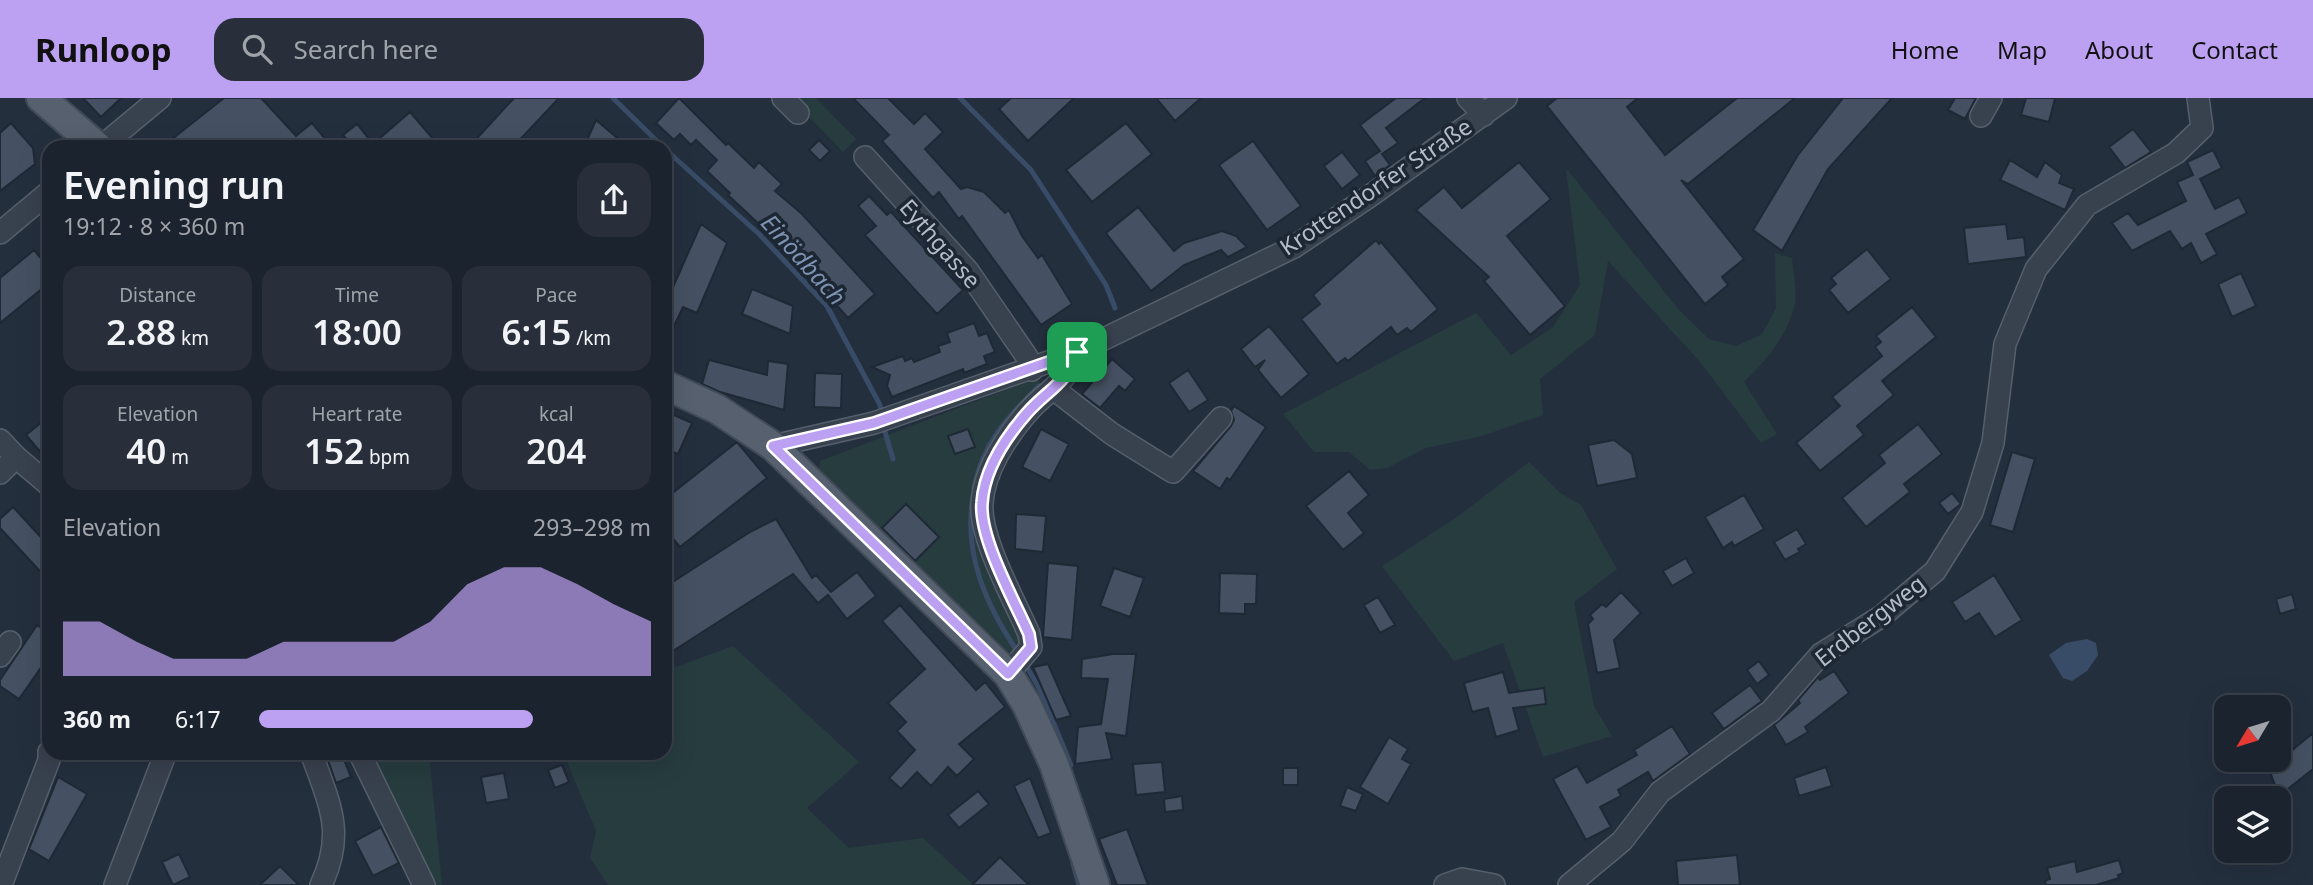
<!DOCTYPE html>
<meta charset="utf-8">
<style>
body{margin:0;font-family:"Noto Sans",sans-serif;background:#282f3a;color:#f1f3f6;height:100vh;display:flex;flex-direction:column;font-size:26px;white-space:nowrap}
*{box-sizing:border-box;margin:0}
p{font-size:23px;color:#a0a4aa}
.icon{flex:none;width:38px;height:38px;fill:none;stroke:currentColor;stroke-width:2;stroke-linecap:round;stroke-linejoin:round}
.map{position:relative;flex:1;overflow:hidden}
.details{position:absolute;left:42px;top:42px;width:630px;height:620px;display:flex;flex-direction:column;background:#1b232e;border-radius:21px;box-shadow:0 7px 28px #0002,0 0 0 2px #39404a}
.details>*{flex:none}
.needle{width:46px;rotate:232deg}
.controls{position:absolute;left:2214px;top:597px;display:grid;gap:14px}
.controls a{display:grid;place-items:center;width:77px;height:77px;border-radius:14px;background:#1b232e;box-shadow:0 7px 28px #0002,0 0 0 2px #39404a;font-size:35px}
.pin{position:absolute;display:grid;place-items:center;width:60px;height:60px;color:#fff;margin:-30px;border-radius:14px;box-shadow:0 4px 10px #0006}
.round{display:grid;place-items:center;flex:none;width:74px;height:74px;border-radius:21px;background:#282f3a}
.head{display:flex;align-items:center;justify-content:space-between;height:119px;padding:0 21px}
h1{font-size:38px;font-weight:600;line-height:52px}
.stats{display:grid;grid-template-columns:repeat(3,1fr);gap:10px;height:119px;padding:7px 21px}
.stats div{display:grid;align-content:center;border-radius:18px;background:#282f3a;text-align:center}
.stats b{font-size:35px;font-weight:600}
.stats small{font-size:19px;font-weight:400}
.stats p{font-size:19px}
.chart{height:196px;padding:14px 21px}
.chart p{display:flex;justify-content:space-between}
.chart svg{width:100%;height:126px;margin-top:7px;fill:#bca0f2;opacity:.7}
ul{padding:0 21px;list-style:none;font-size:23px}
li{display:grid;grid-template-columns:112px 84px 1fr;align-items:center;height:52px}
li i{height:18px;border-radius:9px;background:#bca0f2}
header{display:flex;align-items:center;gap:42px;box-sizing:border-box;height:98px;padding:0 35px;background:#bca0f2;color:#111}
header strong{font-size:33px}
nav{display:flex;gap:38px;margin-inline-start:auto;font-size:24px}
.search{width:490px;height:63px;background:#282f3a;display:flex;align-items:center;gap:18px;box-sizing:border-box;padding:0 24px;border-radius:21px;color:#a0a4aa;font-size:26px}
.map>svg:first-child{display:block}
</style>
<header>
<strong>Runloop</strong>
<div class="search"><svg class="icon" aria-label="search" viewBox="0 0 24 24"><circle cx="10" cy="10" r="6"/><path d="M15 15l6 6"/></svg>Search here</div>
<nav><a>Home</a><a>Map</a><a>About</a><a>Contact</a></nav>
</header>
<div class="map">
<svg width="2313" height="787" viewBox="0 0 2313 787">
<rect width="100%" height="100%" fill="#242f3e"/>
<path fill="#263c3f" d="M790,0H816L856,41L843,54Z
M1566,70L1679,212L1709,241L1736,248L1762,236L1776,210L1775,155L1792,160C1793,174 1797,191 1795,205C1788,237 1767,262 1744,284L1777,336L1761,345L1701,265L1608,163L1595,237L1540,281L1543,317L1482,338L1426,350L1387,370L1370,372L1349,354H1314L1283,316L1476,215L1511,257L1553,229L1580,187Z
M1036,280L1045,291L982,374L1021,544L1012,557L819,373L820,363Z
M1529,364L1559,394L1581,407L1617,471L1574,504L1594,608L1612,638L1543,659L1503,545L1454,563L1382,468L1457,419Z
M733,548L859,664L807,710L849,750L923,740L974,787H608L590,760L596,733L563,655L665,654V573Z
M363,655H429L442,787H429Z"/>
<path fill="#394c67" d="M2087,541L2096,545L2098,557L2087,573L2072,583L2063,580L2049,557L2066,545Z"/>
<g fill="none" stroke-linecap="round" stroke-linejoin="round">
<path stroke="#394c67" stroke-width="5" d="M613,0L663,49
M960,0L1031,72L1106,187L1115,210
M665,51L759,136L827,208L880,307L882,318
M883,327L893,361
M974,390C982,346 1008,318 1039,288
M973,399C963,457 987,509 1019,556
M1024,564L1039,590L1071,667
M1073,766L1079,787"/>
</g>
<path fill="#455162" stroke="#1f2835" stroke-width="2" d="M83,0H121L101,19Z
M224,0H261L296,38L312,25L332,49H162Z
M514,0H559L513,49H469Z
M679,0L726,47L728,45L754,70L759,64L782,86L775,93L802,116L875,196L848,220L817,185V178H811L764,125L761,128L728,97L730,95L707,73L717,62L696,42L691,47L680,36L674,42L656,25Z
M853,0H888L914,26L925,15L943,34L925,51L961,91L967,89L984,94L1005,115L1009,112L1022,138L1038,160L1042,157L1072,206L1041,227L962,118L959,121L939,94L933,100L882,43L889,37Z
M1011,0H1074L1028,43L999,11Z
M1156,0H1201L1175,23Z
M1396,0H1425L1386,30L1398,45L1382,56L1390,67L1375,78L1365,63L1380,53L1360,27Z
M1557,0H1638L1627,9L1665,57L1737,0H1795L1688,86L1681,82L1744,161L1722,179L1728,187L1705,206L1547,8Z
M1843,0H1892L1828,71L1782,153L1753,132L1798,57Z
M1955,0H1976L1965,21L1948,12Z
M2026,0H2055L2049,24L2021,17Z
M410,14L440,49H353L343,37L357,26L373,46Z
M596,22L628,49H584Z
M11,25L33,50L35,66L0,93V35Z
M1126,25L1152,56L1092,104L1066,72Z
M2133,31L2151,54L2125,70L2109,49Z
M819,42L830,53L820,63L809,52Z
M1253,43L1301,108L1267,132L1219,67Z
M2213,52L2222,70L2200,81L2215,111L2239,99L2247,115L2206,136L2217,156L2201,165L2191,145L2182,151L2170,133L2132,153L2112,125L2128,115L2138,127L2186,103L2177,84L2193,77L2187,64Z
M1342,54L1360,77L1342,91L1324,68Z
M2010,62L2037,79L2045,64L2062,77L2059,85L2074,91L2065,112L2000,82Z
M1519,64L1551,101L1507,138L1565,208L1530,237L1484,183L1489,179L1416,112L1444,89L1462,110Z
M869,98L887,117L891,114L963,192L937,216L865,137L876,128L858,108Z
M1138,109L1174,153L1184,145L1222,133L1236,138L1247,149L1228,159L1221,152L1184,167L1151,193L1106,135Z
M701,126L727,145L697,215L683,209L665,247V207Z
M2006,126L2008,141L2024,139L2026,159L1968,166L1964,130Z
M1376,142L1379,146L1381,144L1438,211L1411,234L1407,230L1397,237L1391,229L1348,263L1345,260L1337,266L1301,221L1320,206L1313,197Z
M1867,151L1891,181L1848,215L1829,192L1836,186L1831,180Z
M34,152L49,170V185L0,225V180Z
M2241,175L2256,208L2232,219L2218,186Z
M752,191L793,208L790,236L742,216Z
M1912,209L1936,239L1882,283L1894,297L1857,328L1864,337L1820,373L1796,345L1840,308L1832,299L1882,258L1875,249L1881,244L1876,238Z
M974,225L979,238L987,235L995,254L984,258L987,266L964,275L963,271L892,299L887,288L890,277L872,269L903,258L905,263L912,260L914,264L940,254L938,248L950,244L947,235Z
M1269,228L1309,276L1281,300L1258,272L1265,262L1255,269L1241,251Z
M1112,261L1135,281L1125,293L1119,288L1100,310L1082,296Z
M709,262L767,277L768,263L788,266L784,312L720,294L702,286Z
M1188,272L1208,302L1189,314L1169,285Z
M815,275L842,276L841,310L814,309Z
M1234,308L1266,329L1230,382L1227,380L1220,391L1193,373L1231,328L1234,322L1231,313Z
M665,313L692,325L678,356L665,351Z
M49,318V364L26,337Z
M1918,326L1942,356L1904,386L1910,394L1866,429L1842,400L1885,365L1879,357Z
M968,331L975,349L955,356L948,338Z
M1041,331L1069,346L1050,383L1022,369Z
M1614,342L1632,356L1637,380L1597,388L1588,347Z
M737,344L767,380L680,449L665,431V401Z
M2012,354L2035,361L2013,434L1990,427Z
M1349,373L1369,397L1348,415L1364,435L1343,452L1306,408Z
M1952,395L1961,406L1948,416L1939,405Z
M1744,397L1764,431L1734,448L1732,444L1723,450L1705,419Z
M906,406L939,439L915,463L882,430Z
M13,409L49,448V483L0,430V421Z
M1016,416L1046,418L1043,454L1015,451Z
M776,421L812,480L816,477L831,494L857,474L876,498L847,521L828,497L818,505L793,476L665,558V489L750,434Z
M1797,431L1806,446L1798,451L1800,454L1785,462L1774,444Z
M1686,460L1694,475L1672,488L1663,473Z
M1048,465L1078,468L1072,542L1043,539Z
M1114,470L1144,480L1130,519L1100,508Z
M1220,475L1257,476L1256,506H1245V516L1219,515Z
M1994,477L2022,522L1995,539L1979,515L1965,524L1952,504Z
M1621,494L1641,515L1614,542L1620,570L1597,575L1588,526L1593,521L1590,517L1602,506L1606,509Z
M2292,496L2296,511L2280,516L2276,501Z
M1378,499L1395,527L1380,535L1364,507Z
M900,507L976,592L985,584L1005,609L959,646L974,661L957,678L948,669L931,688L917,674L901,691L889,680L915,652L897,633L906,624L888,605L925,571L882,523Z
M37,527L49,535V558L19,601L0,588V582Z
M1113,556H1136L1126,638L1106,635L1112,661L1075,666L1078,629L1101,626L1108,581L1081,580L1082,561Z
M1759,563L1769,577L1757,586L1747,572Z
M1048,566L1071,618L1056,622L1033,569Z
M1834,573L1849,595L1805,629L1808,634L1786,647L1774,627L1800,605L1798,602L1818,579L1820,582Z
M1503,574L1509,595L1544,590L1546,606L1513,610L1519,632L1496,639L1488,610L1472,614L1464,585Z
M1750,587L1762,603L1724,631L1712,615Z
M1672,628L1690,656L1653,683L1648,674L1618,692L1621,698L1600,709L1611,729L1586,742L1553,681L1577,668L1587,685L1637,657L1634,652Z
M2313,635V671L2279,698L2269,671Z
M1389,639L1408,651L1402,661L1411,666L1388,706L1360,689Z
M325,654H341L351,679L336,685Z
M1162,664L1165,694L1136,697L1133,666Z
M562,667L569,684L555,690L548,672Z
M1826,669L1832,688L1799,698L1794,680Z
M1283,670H1298V687H1283Z
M504,675L509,701L486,705L481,679Z
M58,679L87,696L49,763L29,751Z
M1030,680L1051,735L1038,740L1014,688Z
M1347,689L1363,696L1356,713L1340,708Z
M978,693L989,706L959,730L948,717Z
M1182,698L1183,712L1165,714L1164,701Z
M381,729L399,765L373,778L355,743Z
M1127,731L1148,787H1117L1099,741Z
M179,756L190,779L173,787L162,764Z
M1737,757L1740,787H1678L1676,763Z
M1000,759L1029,787H972Z
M2119,762L2123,775L2118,777L2119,780L2096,787H2046L2045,783L2050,781L2047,770L2075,763L2077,774Z
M280,768L299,787H260Z"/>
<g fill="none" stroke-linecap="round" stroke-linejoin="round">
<g stroke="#565f6c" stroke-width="24">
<path id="minor" d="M783,0L798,15
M1468,0L1484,17
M1981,18L1991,0
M101,49L160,0
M865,59L968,173L1027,259L1032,272
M0,135L49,94
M1055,292L1112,336L1173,374L1221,320
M0,342L16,359L49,387
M773,348L874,325L1077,254L1294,149L1370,98L1506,0
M0,375L16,359
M0,558L10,544
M1008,576L1031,549L1029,536C1015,503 979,440 982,405C984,373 1007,338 1027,315C1047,292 1067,286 1077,254
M311,654C329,706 346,734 321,787
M359,654L424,787
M1,787L49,662V654
M115,787L166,654
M1445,787L1462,781L1494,787
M1569,787L1622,743L1660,694L1771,613L1821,556L1882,518L1935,473L1972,414L1993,345L2005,246L2036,171L2087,107L2176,55L2202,30L2198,0"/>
</g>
<g stroke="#414a57" stroke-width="32">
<path id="major" d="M41,0L98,49
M665,287L717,311L773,348L1008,576L1027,607L1054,666L1095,787"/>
</g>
<use href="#minor" stroke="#38414e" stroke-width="21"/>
<use href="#major" stroke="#56606e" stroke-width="28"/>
</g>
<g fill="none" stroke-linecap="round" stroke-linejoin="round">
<g stroke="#fff" stroke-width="14">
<path id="route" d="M1077,254C1067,286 1047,292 1027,315C1006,339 984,372 982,405C979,440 1014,502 1029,536L1031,549L1008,576L773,348L874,325Z"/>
</g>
<use href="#route" stroke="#bca0f2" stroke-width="9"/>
</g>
<g text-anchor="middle" stroke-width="7" stroke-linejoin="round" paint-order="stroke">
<g font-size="23" fill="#b4bcc9" stroke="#1d2633">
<text transform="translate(1376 89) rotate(-34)" y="8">Krottendorfer Straße</text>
<text transform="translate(940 146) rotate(49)" y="8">Eythgasse</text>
<text transform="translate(1870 523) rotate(-38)" y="8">Erdbergweg</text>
</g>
<g font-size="24" font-style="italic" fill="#7c92b1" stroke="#1d2633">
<text transform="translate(803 162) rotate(48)" y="8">Einödbach</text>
</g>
</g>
</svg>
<div class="controls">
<a><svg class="needle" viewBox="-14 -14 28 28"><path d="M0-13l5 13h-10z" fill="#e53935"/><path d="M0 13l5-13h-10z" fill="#a0a4aa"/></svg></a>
<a><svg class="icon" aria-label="layers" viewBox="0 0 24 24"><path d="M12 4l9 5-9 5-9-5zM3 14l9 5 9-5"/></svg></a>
</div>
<div class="pin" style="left:1077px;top:254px;background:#1e9e55"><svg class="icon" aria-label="arrive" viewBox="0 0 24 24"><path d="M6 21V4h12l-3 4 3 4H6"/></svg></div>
<section class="details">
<div class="head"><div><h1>Evening run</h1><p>19:12 · 8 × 360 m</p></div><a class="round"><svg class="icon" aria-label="share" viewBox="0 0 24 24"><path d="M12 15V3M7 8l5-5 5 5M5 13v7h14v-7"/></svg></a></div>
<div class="stats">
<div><p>Distance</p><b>2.88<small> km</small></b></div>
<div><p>Time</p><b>18:00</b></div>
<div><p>Pace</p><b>6:15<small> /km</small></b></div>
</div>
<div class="stats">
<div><p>Elevation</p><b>40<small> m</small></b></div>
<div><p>Heart rate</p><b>152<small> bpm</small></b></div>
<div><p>kcal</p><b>204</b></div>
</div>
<div class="chart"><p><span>Elevation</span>293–298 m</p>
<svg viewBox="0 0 160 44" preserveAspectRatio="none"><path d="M0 44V25L10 25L20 32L30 38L40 38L50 38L60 32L70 32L80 32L90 32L100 25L110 12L120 6L130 6L140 12L150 19L160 25V44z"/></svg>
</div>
<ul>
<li><b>360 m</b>6:17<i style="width:70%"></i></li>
</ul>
</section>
</div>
